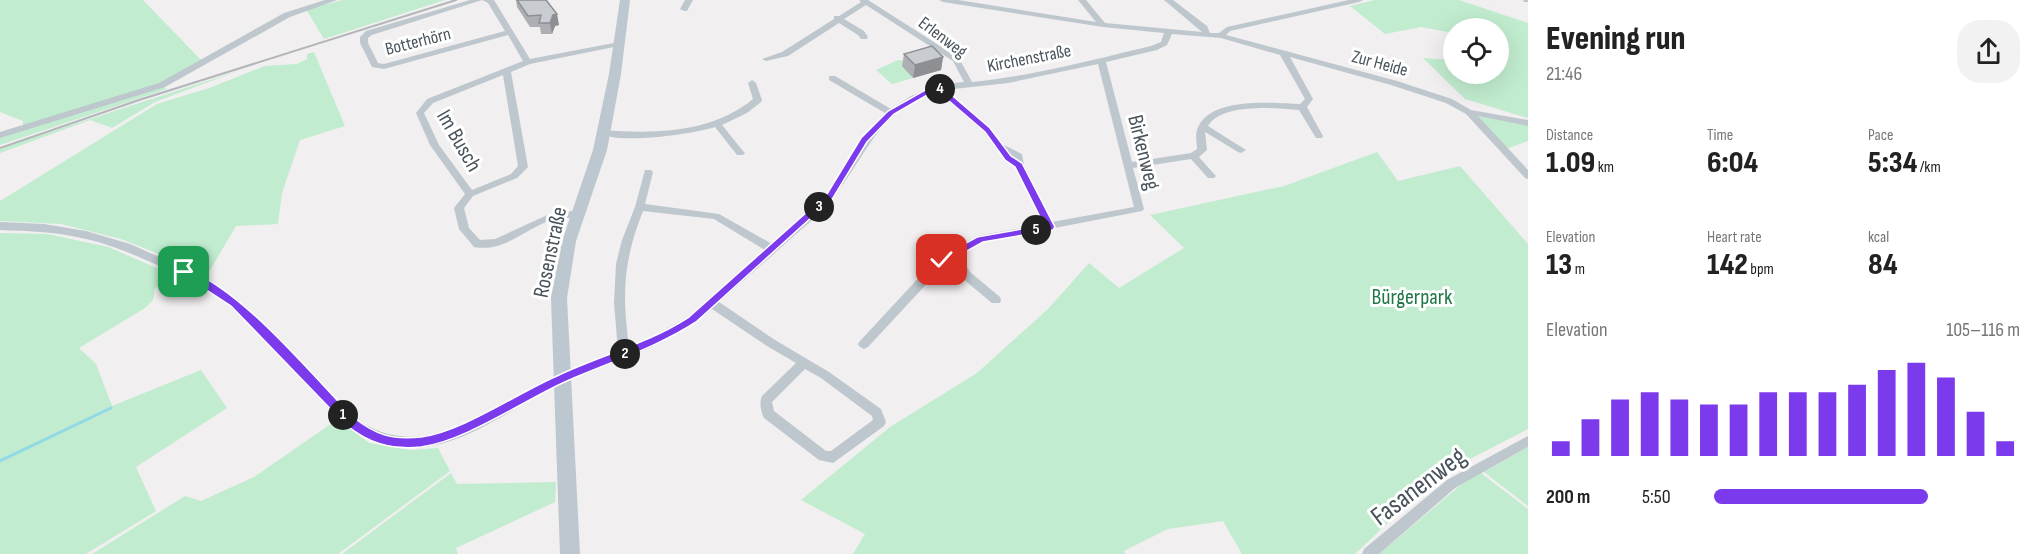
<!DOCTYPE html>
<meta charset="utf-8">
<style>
body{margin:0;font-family:"Sofia Sans Condensed",sans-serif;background:#f2f2f2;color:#222;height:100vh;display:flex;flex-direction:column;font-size:22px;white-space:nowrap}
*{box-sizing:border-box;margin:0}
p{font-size:20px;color:#767676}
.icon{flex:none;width:33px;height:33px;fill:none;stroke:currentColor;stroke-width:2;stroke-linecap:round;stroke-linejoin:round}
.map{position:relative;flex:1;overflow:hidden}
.details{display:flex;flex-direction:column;background:#fff;width:510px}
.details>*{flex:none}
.buttons{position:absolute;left:1443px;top:18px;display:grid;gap:12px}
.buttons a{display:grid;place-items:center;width:66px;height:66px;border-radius:50%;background:#fff;box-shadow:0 6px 24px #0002;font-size:30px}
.pin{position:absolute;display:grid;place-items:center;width:51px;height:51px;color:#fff;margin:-26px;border-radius:12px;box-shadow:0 3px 9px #0006}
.km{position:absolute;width:30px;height:30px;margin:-15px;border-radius:50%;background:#222;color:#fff;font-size:16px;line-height:30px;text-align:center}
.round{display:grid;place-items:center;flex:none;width:63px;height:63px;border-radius:24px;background:#f2f2f2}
.summary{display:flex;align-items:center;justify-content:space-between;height:102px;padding:0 18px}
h1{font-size:33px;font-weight:800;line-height:45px}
.stats{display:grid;grid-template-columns:repeat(3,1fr);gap:9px;height:102px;padding:6px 18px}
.stats div{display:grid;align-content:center}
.stats b{font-size:30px;font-weight:800}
.stats small{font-size:16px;font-weight:400}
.stats p{font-size:16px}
.chart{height:168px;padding:12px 18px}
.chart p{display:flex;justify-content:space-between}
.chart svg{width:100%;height:108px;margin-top:6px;stroke:#7c3aed;stroke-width:6}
ul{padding:0 18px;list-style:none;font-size:20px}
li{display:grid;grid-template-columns:96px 72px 1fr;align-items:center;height:45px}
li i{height:15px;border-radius:8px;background:#7c3aed}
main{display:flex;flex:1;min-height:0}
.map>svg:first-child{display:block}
</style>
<main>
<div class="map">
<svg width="1528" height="554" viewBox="0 0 1528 554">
<rect width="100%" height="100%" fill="#f1efef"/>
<path fill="#c1eccf" d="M0,0H143L201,60L163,83L23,127V121L0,112Z
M343,0H445L324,39L306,9Z
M1375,0H1459L1528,23V118L1465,99L1423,58L1453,60L1454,74H1498V28H1454L1453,33L1421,27L1385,34L1350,6Z
M314,52L345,126L300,140L282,193L278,224L236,226L206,277L204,272L121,239L61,224L0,221V201L157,104L209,88L265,66L297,64L307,59V54Z
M898,60L905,61L913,78L892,84L876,70Z
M238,71L155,102L112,128L90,120L0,153V149L28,139Z
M163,86L167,89L0,145V137Z
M1477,116L1528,125V141L1506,149Z
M1377,152L1398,181L1460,166L1528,244V429L1437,476L1355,554H1242L1223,521L1168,529L1124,551L1125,554H853L865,534L801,500L890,427L977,373L1048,309L1089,263L1119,288L1184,248L1150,215L1284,186Z
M0,233L48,234L108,247L175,276L155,288L153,300L145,308L79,348L96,364L112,406L201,370L227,408L136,467L156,511L86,554H0V461L113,408L0,460Z
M338,419L369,443L411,450L438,448L450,471L338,554H92L185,496L201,501L254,477Z
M1528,447V506L1484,472Z
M451,473L457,484L556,482L555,502L456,548L458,554H342Z
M1481,473L1528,509V554H1379L1463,483Z"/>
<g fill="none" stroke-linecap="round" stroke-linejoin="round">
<path stroke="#91d9e6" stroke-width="3" d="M0,461L111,408"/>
<path fill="#bec7cd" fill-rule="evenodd" d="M325,0H337L290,17L165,87L0,138V132L159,83L284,13Z
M470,0H482L372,35L368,38V43L378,63L384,64L505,31L488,3L482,0H494L530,59L619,42L623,44L619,46L530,64L511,72L528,167L517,178L473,196L464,208L469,228L480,240L495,239L554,212L578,211L583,214C576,221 565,216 555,219C528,226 505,253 474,247L459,229L454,208L465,194L430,145L416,113L427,99L523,61L508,35L384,69L372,67L360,43V37L366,31ZM503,75L518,166L511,174L472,190L439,145L424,113L433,103Z
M685,0H693L687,11H684L680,9Z
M859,0H868L959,58L972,82C1033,76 1092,60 1151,46L1161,42L1164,33L1103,27L943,2L939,0H958L1096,22L1078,0H1086L1105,23L1202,32L1164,0H1173L1207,26L1210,33H1219L1227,27L1349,0H1363L1359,2L1230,31L1226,35L1397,81L1452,99L1471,110L1528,120V126L1478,116L1528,170V179L1525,178L1466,114L1446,103L1391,85L1290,57L1313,99L1307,107L1323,136L1322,138H1316L1299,110C1276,108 1222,103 1208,126L1246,150L1241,153L1238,152L1205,132L1207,150L1199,157L1214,174L1216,176L1214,178H1208L1191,159L1133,168L1144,209L1142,211L983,242L960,255L970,272L1000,297L1001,300L1000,303H992L962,278L952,259L946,263L868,347L864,349L860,347L858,344L860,341L938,257L977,236L1043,224L1015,167L1005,160L984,132L937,92C873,111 865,164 825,207C814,220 800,230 788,241C765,262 742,282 719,302L775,340L829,372L881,409L886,422L884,426L833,463L819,460L764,418C761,412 759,402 762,396L796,363L767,346L712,309C665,350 606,362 551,389C507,411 461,448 410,448C390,448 370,442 354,431C339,421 327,406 315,393C279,357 246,315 204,286C191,278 176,273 162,267C137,256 113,245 86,239C58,232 29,231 0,230V222L44,224L86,231L130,244L209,279L238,300L353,417C420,465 480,414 541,383C566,371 592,361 618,351L614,303L616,264L622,240L635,207L645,170H651L653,172L645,204L719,214L772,244C790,228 811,212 827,193C847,167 861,136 885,113L829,80V76H835L891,109L911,96L933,87L934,85L964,82L953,61L866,5L844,19L864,31L868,37L867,39H861L858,35L839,23L788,56L766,61L762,59L782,52L834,19V16H839L861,2ZM1172,34L1221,38L1280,55L1305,99L1300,104C1272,103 1208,96 1197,130C1195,136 1197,143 1197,149L1191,153L1132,162L1106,62L1157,50L1167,45ZM1098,64L1134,207L1052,222L1024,165L1022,154L1002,144L990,128L945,90L1008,83ZM643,211L714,219L765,250L688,317L657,334L629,347C622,293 623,262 643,211ZM805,369L821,378L872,416L873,420L831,451H826L774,411L772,402Z
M1523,0H1528V2H1524Z
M752,80L756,83L762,100L761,102L747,113L722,125L743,151L745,153L743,155H737L715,127C694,134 616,145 600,133L604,130C655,134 712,133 753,99L748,83Z
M1528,436V447L1455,488L1379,554H1362L1364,549L1447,480Z"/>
<path fill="#bcc7cf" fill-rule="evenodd" d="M620,0H630L621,74L607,150L576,241L567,298L580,554H560L551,298L562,241L593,150L609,74Z"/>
<path stroke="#b2b5b9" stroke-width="2" d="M0,148L139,100L456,0"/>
</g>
<path fill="#adafb4" d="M516,0H546L559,25L555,26L552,34H541L540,27H530L517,7Z
M904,54L943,57L941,70L913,78L902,66Z"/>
<path fill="#8d8f92" d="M557,14L559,25L555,26L552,34L550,23L553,15Z
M943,57L941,70L913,78L915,65Z"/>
<path fill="#c9ccd1" stroke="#8d8f92" stroke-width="1.5" d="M517,0H546L557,14L553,15L550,23H539L541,15L528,16Z
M932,46L943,57L915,65L904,54Z"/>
<path fill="#7c3aed" stroke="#fff" stroke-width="1.5" d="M934,85H940L990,128L1011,156L1022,163L1055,227L1053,230L983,242L945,263H939V258L977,237L1044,225L1015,167L1005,160L985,132L936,90L894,114L867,142L833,198L696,322C656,348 610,362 567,381C524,400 466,441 421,447C390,450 368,443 345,424L231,306L179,272L184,268C241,288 310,373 353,417C376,435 391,440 421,437C462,432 519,392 559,375C602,355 649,343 689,317L827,194L861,138L888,111Z"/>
<g text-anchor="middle" stroke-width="6" stroke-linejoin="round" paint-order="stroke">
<g font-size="18" fill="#48535b" stroke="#fff">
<text transform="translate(943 37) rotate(37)" y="6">Erlenweg</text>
<text transform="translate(418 41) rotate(-14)" y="6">Botterhörn</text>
<text transform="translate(1029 58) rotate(-11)" y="6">Kirchenstraße</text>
<text transform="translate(1380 63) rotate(15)" y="6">Zur Heide</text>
</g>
<g font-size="22" fill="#48535b" stroke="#fff">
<text transform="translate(460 140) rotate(60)" y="8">Im Busch</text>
<text transform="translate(1145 152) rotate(76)" y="8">Birkenweg</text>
<text transform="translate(549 252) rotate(-78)" y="8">Rosenstraße</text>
</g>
<g font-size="22" fill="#1e7845" stroke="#fff">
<text x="1412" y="304">Bürgerpark</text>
</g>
<g font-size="27" fill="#48535b" stroke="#fff">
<text transform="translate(1418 486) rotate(-37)" y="9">Fasanenweg</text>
</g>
</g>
</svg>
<div class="buttons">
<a><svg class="icon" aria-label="locate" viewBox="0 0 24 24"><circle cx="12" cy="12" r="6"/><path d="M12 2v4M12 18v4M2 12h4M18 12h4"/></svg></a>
</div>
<div class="pin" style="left:184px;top:272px;background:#1e9e55"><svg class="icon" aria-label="arrive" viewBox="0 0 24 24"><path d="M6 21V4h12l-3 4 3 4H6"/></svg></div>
<div class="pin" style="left:942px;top:260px;background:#d93025"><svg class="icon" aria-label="check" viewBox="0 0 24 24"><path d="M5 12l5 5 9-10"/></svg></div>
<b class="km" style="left:343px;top:415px">1</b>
<b class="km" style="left:625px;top:354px">2</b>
<b class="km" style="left:819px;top:207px">3</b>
<b class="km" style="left:940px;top:89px">4</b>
<b class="km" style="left:1036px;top:230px">5</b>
</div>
<section class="details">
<div class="summary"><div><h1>Evening run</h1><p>21:46</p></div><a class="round"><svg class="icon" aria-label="share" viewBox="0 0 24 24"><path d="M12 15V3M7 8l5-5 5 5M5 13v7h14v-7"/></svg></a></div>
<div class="stats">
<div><p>Distance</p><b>1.09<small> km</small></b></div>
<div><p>Time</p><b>6:04</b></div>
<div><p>Pace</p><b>5:34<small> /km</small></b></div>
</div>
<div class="stats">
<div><p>Elevation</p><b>13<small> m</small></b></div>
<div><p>Heart rate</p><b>142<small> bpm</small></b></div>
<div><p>kcal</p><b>84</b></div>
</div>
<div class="chart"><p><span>Elevation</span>105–116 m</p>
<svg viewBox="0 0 160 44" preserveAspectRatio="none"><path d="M5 44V38M15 44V29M25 44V21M35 44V18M45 44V21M55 44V23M65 44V23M75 44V18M85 44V18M95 44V18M105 44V15M115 44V9M125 44V6M135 44V12M145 44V26M155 44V38"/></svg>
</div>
<ul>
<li><b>200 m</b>5:50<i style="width:70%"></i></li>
</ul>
</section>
</main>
